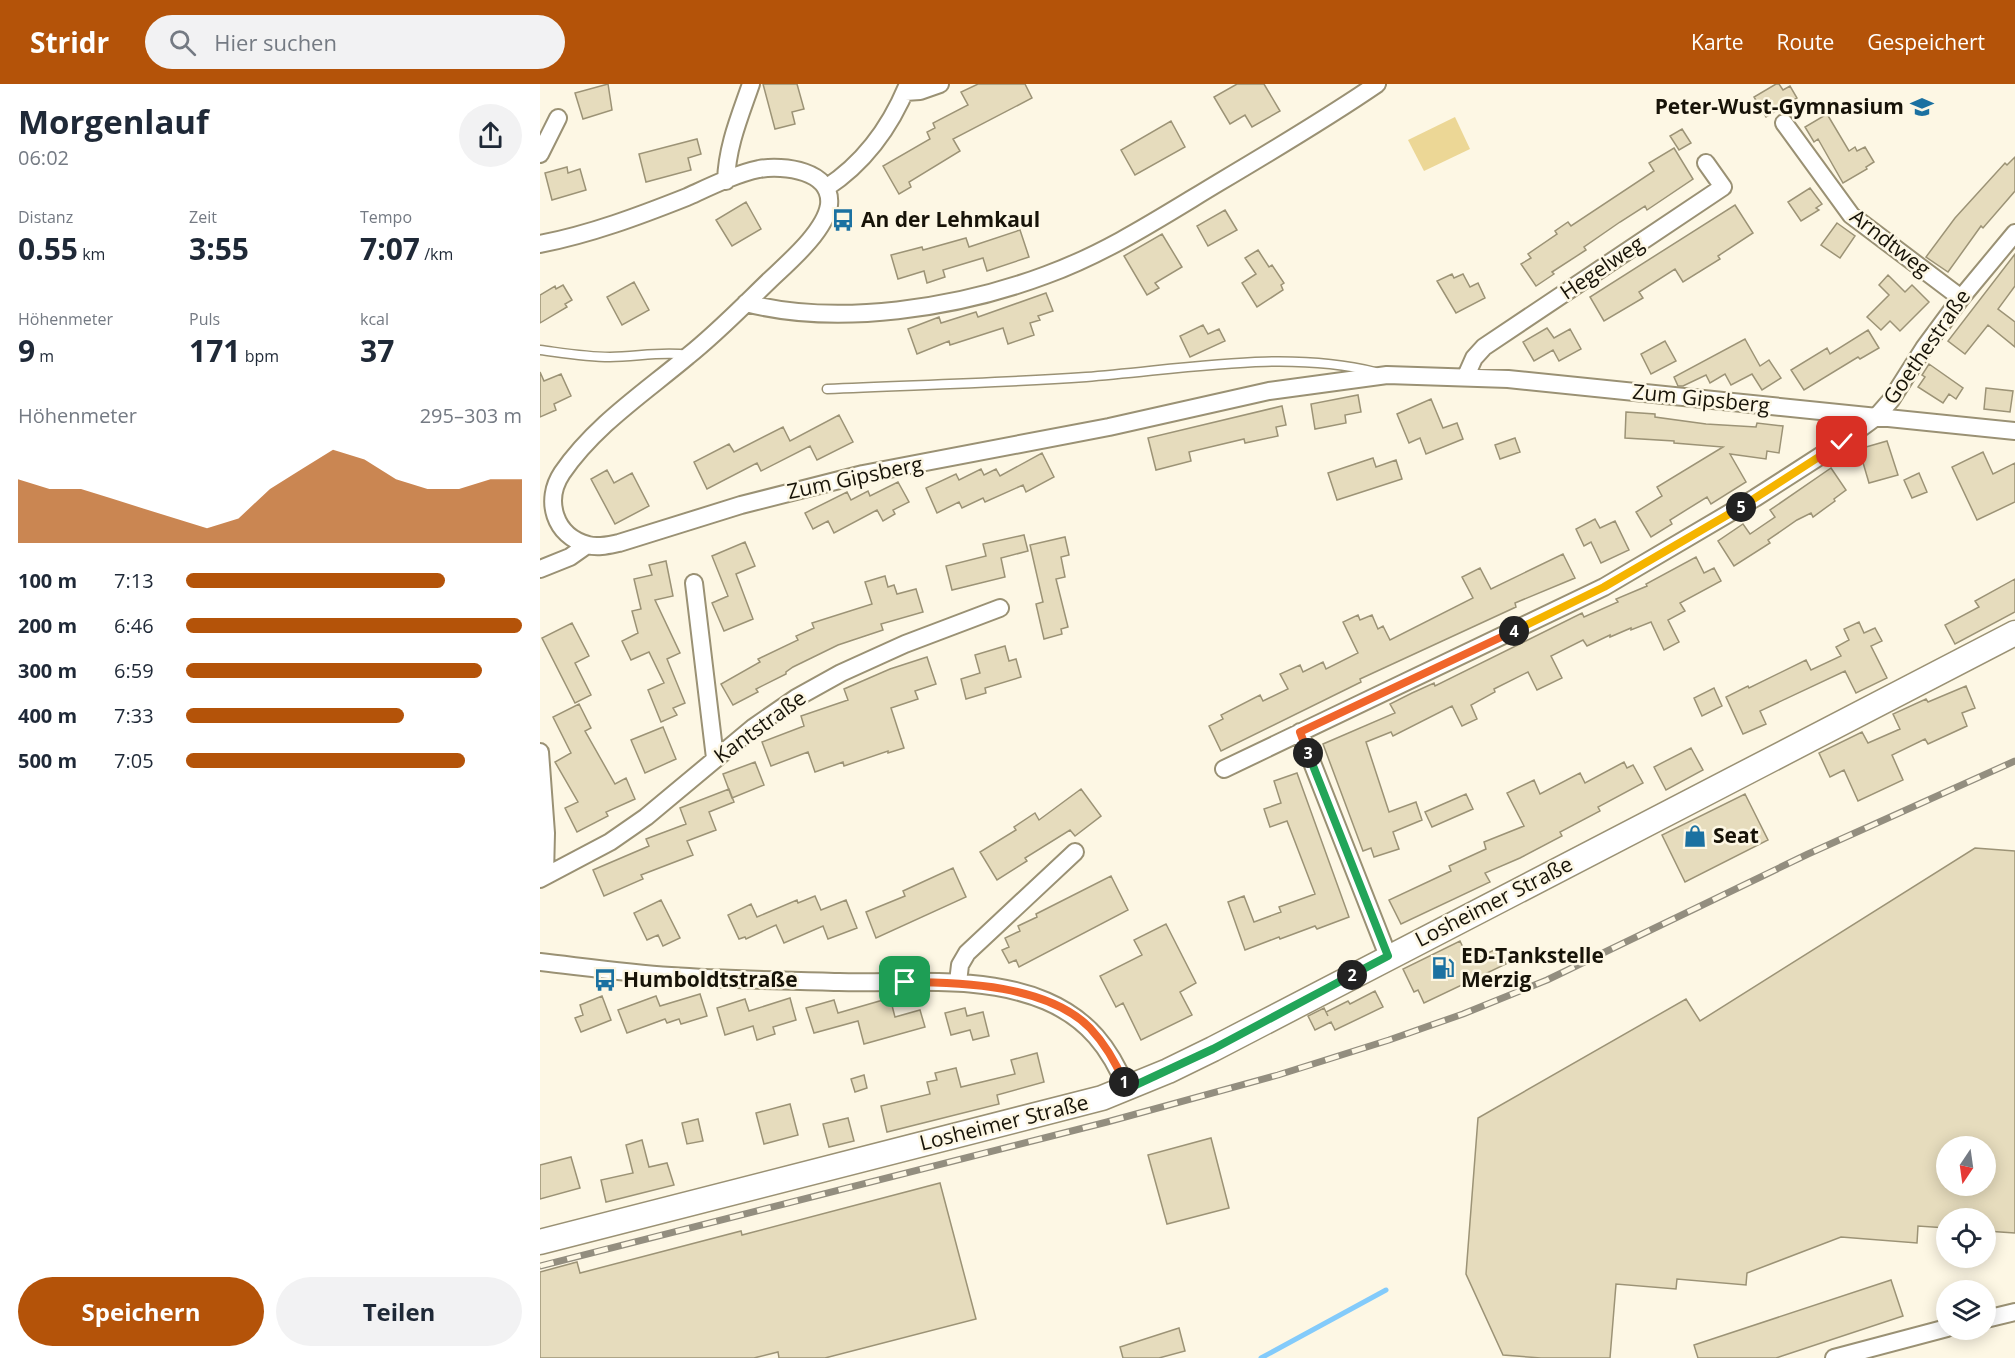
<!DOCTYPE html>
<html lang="de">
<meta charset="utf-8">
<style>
body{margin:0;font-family:"Open Sans",sans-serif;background:#f2f2f3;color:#1f2937;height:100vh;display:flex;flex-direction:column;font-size:22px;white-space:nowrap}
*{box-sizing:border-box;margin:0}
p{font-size:20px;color:#747a83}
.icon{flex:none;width:33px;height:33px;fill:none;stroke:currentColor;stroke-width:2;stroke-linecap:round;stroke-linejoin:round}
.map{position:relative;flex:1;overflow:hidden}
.drawer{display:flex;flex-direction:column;background:#fff;width:540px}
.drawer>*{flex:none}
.needle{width:39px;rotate:193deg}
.tools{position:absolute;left:1396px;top:1052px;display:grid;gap:12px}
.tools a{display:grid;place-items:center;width:60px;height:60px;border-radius:50%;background:#fff;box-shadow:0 3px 15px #0003;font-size:30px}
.pin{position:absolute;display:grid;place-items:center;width:51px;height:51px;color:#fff;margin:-26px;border-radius:12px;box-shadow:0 3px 9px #0006}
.km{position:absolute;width:30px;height:30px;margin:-15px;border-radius:50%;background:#222;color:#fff;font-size:16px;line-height:30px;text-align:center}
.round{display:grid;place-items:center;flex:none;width:63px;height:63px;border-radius:32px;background:#f2f2f3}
.headline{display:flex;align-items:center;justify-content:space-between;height:102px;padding:0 18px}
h1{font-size:33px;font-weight:700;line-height:45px}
.stats{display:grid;grid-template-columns:repeat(3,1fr);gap:9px;height:102px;padding:6px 18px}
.stats div{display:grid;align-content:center}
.stats b{font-size:30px;font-weight:700}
.stats small{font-size:16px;font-weight:400}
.stats p{font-size:16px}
.chart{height:168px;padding:12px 18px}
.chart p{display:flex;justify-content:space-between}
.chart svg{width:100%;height:108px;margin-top:6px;fill:#b45309;opacity:.7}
.cta{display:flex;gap:12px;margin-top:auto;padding:12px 18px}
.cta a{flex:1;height:69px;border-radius:36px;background:#b45309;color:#fff;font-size:24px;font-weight:700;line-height:69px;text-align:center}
.cta a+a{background:#f2f2f3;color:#1f2937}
ul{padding:0 18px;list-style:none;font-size:20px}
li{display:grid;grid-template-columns:96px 72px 1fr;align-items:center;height:45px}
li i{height:15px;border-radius:8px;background:#b45309}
header{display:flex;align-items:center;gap:36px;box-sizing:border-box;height:84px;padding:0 30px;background:#b45309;color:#fff}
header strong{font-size:28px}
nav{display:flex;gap:33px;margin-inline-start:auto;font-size:21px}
.search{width:420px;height:54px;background:#f2f2f3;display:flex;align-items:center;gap:15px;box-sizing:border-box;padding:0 21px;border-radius:33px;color:#747a83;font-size:22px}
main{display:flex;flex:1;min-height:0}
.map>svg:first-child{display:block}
</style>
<header>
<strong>Stridr</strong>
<div class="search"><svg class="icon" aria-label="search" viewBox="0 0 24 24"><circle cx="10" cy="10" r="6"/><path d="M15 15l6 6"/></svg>Hier suchen</div>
<nav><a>Karte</a><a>Route</a><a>Gespeichert</a></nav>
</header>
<main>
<section class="drawer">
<div class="headline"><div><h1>Morgenlauf</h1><p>06:02</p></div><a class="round"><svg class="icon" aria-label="share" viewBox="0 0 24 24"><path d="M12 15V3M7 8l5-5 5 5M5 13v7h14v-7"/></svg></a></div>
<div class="stats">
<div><p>Distanz</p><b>0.55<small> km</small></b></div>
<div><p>Zeit</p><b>3:55</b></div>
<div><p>Tempo</p><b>7:07<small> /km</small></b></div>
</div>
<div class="stats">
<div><p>Höhenmeter</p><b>9<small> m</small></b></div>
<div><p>Puls</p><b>171<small> bpm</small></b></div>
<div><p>kcal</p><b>37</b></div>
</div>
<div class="chart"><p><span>Höhenmeter</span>295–303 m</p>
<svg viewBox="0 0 160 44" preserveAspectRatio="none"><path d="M0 44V18L10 22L20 22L30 26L40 30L50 34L60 38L70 34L80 22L90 14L100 6L110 10L120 18L130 22L140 22L150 18L160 18V44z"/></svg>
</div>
<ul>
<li><b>100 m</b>7:13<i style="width:77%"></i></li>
<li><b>200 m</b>6:46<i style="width:100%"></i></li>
<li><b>300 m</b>6:59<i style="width:88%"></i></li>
<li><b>400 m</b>7:33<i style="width:65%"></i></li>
<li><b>500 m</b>7:05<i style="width:83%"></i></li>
</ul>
<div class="cta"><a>Speichern</a><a>Teilen</a></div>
</section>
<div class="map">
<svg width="1475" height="1274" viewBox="0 0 1475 1274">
<rect width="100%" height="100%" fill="#fdf7e4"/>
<path fill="#ecd796" d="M915,33L930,65L884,87L868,56Z"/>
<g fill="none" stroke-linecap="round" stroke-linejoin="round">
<path stroke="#83cbfb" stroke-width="5" d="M721,1274L846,1206"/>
</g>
<path fill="#e6dcbd" stroke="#9c9376" stroke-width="1.5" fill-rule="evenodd" d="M68,0L72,26L43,35L35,9Z
M223,0H257L264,25L252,28L255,40L235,45Z
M438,0H485L492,14L413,55L420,67L369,98L371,103L359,110L343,82L390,55L387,48L395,44L393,39L428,21L421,8Z
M697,0H724L740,27L712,43L705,31L690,40L674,13Z
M1236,0H1239L1243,6L1250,2L1257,14L1226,33L1214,13Z
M1287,30L1309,67L1315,63L1317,67L1325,63L1334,78L1326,83L1327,85L1303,99L1278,55L1274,58L1265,43Z
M631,37L645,63L595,91L581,66Z
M1142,45L1151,59L1139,66L1130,52Z
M157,55L161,70L148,74L151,86L106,98L99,70Z
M1134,64L1153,95L1107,126L1105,122L1080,138L1044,163L1046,166L1012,188L1014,190L996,202L981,180L991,174L988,170L1017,150L1015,147L1028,138L1031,142L1114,87L1109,79Z
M1475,73V107L1443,144L1441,142L1408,188L1386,173L1415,134L1465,79L1467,81Z
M27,83L28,89L40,85L46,106L12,116L5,89Z
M1270,104L1282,120L1276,124L1279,126L1261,137L1248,118Z
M206,118L221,145L192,162L176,136Z
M1195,121L1213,149L1178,172L1180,175L1143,198L1135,185L1099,208L1103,214L1064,237L1050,213Z
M685,126L697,146L668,162L657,142Z
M1297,139L1315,152L1300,174L1281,161Z
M480,146L489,173L447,187L443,174L403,186L405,193L387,199L384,187L358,195L351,171L382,163L383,166L426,154L429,163Z
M622,150L642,183L615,199L619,204L607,211L584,172Z
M718,166L729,183L732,181L744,199L741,201L743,206L717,223L702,199L716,190L705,174Z
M1475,170V202L1458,225L1475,238V263L1448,241L1425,270L1408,257Z
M912,190L914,194L923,190L930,203L938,199L945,214L916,229L897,197Z
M1348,191L1365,208L1372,201L1389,218L1360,247L1350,237L1341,246L1327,233L1349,211L1339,201Z
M94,198L109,226L82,241L67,213Z
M23,201L32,216L25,220L27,223L0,239V211L15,202L16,205Z
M506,209L513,227L498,232L500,236L490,239L494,251L468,260L463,244L410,261L409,257L377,270L368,245L399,233L401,239L436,228L438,233Z
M663,241L668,250L679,245L685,257L650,273L640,252Z
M1007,244L1014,254L1030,245L1041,265L1019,277L1013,266L994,277L983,258Z
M1328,246L1339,264L1320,275L1318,273L1264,306L1251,286L1287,264L1290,270Z
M1205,255L1220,282L1229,276L1241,294L1222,306L1212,290L1191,301L1185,290L1170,299L1166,291L1143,302H1138L1134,293Z
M1125,257L1136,277L1111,290L1101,270Z
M1389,280L1423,304L1416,315L1409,310L1403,319L1378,303L1385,293L1382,291Z
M0,288L4,297L21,290L31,312L14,320L16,326L0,333Z
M1446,304L1473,307L1470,328L1444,325Z
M818,311L821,328L805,331L806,339L775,345L771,320Z
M891,315L903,344L917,339L923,355L886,370L880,354L869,359L857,330Z
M742,322L746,341L736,343L738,352L705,359L704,355L649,368L651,377L616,386L608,354Z
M1086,328L1115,330V333L1166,340L1216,343L1217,339L1243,342L1239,369L1227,367L1226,375L1190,370L1206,398L1171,420L1167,413L1130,436L1132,440L1111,453L1096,428L1122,412L1117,403L1183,363L1134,359V357L1085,354Z
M299,331L313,358L277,376L270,362L221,387L217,379L167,405L154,378L189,360L194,368L243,343L250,357Z
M975,354L980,368L960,375L955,361Z
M1347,357L1358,391L1329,399L1319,365Z
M1443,368L1453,390L1475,379V418L1437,436L1412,383Z
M502,369L514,393L486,408L483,401L445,418L443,414L422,424L419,418L397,429L386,404L416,390L419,396L441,385L444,391L456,385L460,392Z
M833,374L836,383L856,376L862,395L797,416L788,389Z
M1291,384L1306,406L1294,415L1295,417L1273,433L1271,429L1257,436L1228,456L1230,459L1194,482L1178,457L1203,440L1210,450L1235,433L1230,426Z
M67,386L74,399L92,389L109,422L75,440L51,395Z
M1379,389L1387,408L1372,414L1364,396Z
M358,398L369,418L353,426L355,430L343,437L337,426L294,449L288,437L273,445L265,429L307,408L311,416L328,407L330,412Z
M1055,435L1060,444L1075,437L1089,466L1061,479L1051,458L1044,462L1036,445Z
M484,451L488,467L461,474L465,493L412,506L406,482L446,472L443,460Z
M525,453L529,471L521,473L525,493L516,495L528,543L521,545L522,550L504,555L496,520L503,518L490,461Z
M205,458L215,482L196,490L213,535L184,547L172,519L188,512L172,472Z
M1023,470L1035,494L975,519L976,523L820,595L821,598L681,667L669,642L683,635L681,631L720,611L723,617L748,605L740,590L760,581L763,588L783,578L786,585L818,569L803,538L818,531L820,536L832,531L838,545L843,542L850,556L933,514L922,493L940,484L951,505Z
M1156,473L1164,489L1174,484L1181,497L1140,519L1145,527L1128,536L1139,558L1124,566L1111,538L1091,546V544L1070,553V551L1047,562L1043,556L1011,572L1022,594L997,606L988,588L954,605L955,608L931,621L937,635L922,642L912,622L853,652L851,648L826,658L849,728L876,718L882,736L853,748L859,765L834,773L831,764L823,767L783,660L855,629L850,620L872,609L894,599L895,602L1042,529L1044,533L1078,518L1076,515L1107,502L1106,500Z
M126,477L133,512L115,516L140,569L127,575L145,619L133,624L137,631L121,638L108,606L124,599L109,568L91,576L82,557L98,549L92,527L101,525L94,495L112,491L109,481Z
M345,492L348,503L354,501L357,510L376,505L383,528L341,540L343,546L298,561L253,583L246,588V590L216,605L218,608L193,621L181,600L220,578L218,575L258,556L256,552L274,544L272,539L332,520L325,498Z
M1475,495V528L1415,560L1405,541L1439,523L1435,517Z
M1319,538L1324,549L1335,544L1342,557L1331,562L1347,594L1316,609L1305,587L1220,627L1226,640L1203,650L1186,613L1208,602L1209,604L1266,576L1271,586L1301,572L1296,563L1309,556L1304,545Z
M32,539L49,572L35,579L51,611L35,619L2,554Z
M465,562L469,577L476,575L481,593L445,604L446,609L426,615L421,595L440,589L435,571Z
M387,573L396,600L375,607L378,615L351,624L364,664L348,669V667L304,682L303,678L275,688L268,668L231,682L222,658L264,642L261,632L308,616L304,605L350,585Z
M1426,602L1435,624L1422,629L1427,642L1388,660L1385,655L1352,671L1363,696L1318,717L1304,686L1290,693L1279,669L1322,648L1328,659L1360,645L1353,630L1386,615L1388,618Z
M1174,604L1182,622L1162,632L1154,614Z
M39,620L51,644L45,647L75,700L86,694L95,715L66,728L68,732L37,748L25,724L38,718L15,678L31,669L13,633Z
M123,643L136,675L105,689L91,656Z
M1151,664L1163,686L1126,706L1114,683Z
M215,678L224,701L192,714L183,690Z
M1084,678L1087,684L1093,681L1103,699L1058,723L1060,727L1020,748L1022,752L980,774L945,789L950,798L861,840L849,816L911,787L909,782L946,765L944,758L984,742L967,709L994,696L1000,710L1040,689L1045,699Z
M757,689L809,833L777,845L775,842L740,855L739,853L705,866L688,818L704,812L714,838L741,828L739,823L775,810L747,737L730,743L724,725L741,719L734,697Z
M189,705L194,718L169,728L176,746L147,757L153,771L101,791L103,795L64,812L53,786L109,762L106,755L146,740L140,724Z
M541,705L561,732L535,752L530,746L485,774L487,777L457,796L440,768L476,746L474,743L495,729L499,736Z
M926,710L933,725L892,743L885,728Z
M1205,710L1228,756L1145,798L1122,751Z
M1435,764L1475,767V1149L1446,1147V1134H1407V1144L1378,1142L1377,1159L1301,1153L1207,1189L1206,1201L1137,1195L1136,1205L1076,1200L1070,1274H1001L963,1271L926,1190L938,1034L1146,915L1160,937ZM1407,1062H1446V1101H1407Z
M413,784L426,813L336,854L326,828L365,812L363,807Z
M571,792L588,826L479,883L476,876L469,879L462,866L469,863L465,854L480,847L478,842L497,833L496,830Z
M275,812L281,826L306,816L317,844L288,855L283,842L244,859L236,841L206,855L205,853L199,855L188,831L211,820L217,833L257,816L258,819Z
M121,816L140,854L123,862L118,851L107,856L94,829Z
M626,840L656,899L640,908L652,931L601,956L583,919L576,923L560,892L602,871L594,856Z
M920,857L930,878L958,864L966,880L884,919L878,906L874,908L863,885Z
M835,907L843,923L795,946L791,938L775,946L768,932L784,924L788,932L786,928L808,917L810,920Z
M160,910L167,932L141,940L139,935L127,939L125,935L87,949L78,926L116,912L120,922Z
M62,912L71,936L41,948L35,934L43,931L40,921Z
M250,914L256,936L233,943L235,950L217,956L213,942L185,951L177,924L205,915L209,927Z
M350,914L355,933L380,926L385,943L324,960L318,937L274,949L266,924L294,916L298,929Z
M425,924L427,932L443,928L449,952L433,956L430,946L411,951L405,929Z
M497,969L504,998L457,1011L459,1020L347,1048L341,1022L390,1010L387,998L397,996L395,989L416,984L421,1003L475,990L471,976Z
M324,991L327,1004L315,1008L311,995Z
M250,1020L258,1051L224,1060L216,1029Z
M308,1034L314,1057L289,1063L283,1040Z
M158,1035L163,1057L147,1060L142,1039Z
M671,1054L689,1124L627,1140L608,1071Z
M102,1056L109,1083L127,1079L134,1101L66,1118L61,1096L93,1089L86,1061Z
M31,1073L40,1104L0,1115V1081Z
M400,1099L436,1235L285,1274H239L238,1268L214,1274H0V1188L37,1178L40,1189L201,1147L202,1151Z
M1351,1196L1363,1232L1236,1274H1158L1154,1261Z
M639,1244L645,1267L619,1274H583L580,1263Z"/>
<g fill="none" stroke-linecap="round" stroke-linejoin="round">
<g stroke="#9a9174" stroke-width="11">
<path id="lane" d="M0,266C23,269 46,273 70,273C96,273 122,267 148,271
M287,305C373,301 460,299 546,293C639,286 744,265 835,288"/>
</g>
<g stroke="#9a9174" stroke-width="20">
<path id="street" d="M365,8L380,7L400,0
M1244,39L1311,131L1421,214
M0,70L18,34
M186,97C187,62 200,32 211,0
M286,104C324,79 351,42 368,0
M0,160C51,150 99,132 147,113C169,103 195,90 219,85C243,81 293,86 289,121C285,147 250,177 231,195C204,221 177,249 148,272C104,309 55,341 22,389C4,416 14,452 48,461C58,464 69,461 79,459L201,421L323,390L569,343L729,307L847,291L968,295L1475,347
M206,219C298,243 418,224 506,191C567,169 623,132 678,99C732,67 786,35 837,0
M926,292L934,274L944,263L1183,103L1166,79
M0,485L30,473L47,461
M154,499L175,674
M760,648L848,872
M0,668L6,749L5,791
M684,685L1064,503L1215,414L1302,358L1336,333L1351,316L1384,264L1421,214L1475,149
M0,795L70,758L106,733L214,643L256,614L301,589L365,560L460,524
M0,878C44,883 87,889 131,892C187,896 243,896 299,898C367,900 442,890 506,917C548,935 570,964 587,1005
M418,898L420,881L427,869L535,768
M1446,1235L1475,1228
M1294,1274L1407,1244"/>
</g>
<g stroke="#9a9174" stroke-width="27">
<path id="secondary" d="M0,1158L562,1014L628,987L673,965L1475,549"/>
</g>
<use href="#lane" stroke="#fff" stroke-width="8"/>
<use href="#street" stroke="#fff" stroke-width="16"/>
<use href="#secondary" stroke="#fff" stroke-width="24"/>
<g stroke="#938e7f" stroke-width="7">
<path id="rail" d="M0,1182L567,1038L738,991L849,956L923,930L1007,896L1268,770L1475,677"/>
</g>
<use href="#rail" stroke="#fdf7e4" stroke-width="4.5" stroke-dasharray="14" stroke-linecap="butt"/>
</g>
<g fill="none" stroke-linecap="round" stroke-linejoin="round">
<g stroke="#fff" stroke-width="12">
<path id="split-1" d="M365,898C421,898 508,901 550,944C565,960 576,979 584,998"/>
</g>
<g stroke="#fff" stroke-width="12">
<path id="split-2" d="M584,998L587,1005L673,965L812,891"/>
</g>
<g stroke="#fff" stroke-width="12">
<path id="split-3" d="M768,669L848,872L812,891"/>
</g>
<g stroke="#fff" stroke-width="12">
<path id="split-4" d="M768,669L760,648L974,547"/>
</g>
<g stroke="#fff" stroke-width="12">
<path id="split-5" d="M974,547L1064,503L1201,423"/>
</g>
<g stroke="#fff" stroke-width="12">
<path id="split-6" d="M1201,423L1302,358"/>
</g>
<use href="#split-1" stroke="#f0652b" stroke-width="8"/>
<use href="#split-2" stroke="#22a559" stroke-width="8"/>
<use href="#split-3" stroke="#22a559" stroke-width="8"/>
<use href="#split-4" stroke="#f0652b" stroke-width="8"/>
<use href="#split-5" stroke="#f5b400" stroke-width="8"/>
<use href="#split-6" stroke="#f5b400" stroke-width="8"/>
</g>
<defs>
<g id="school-bare" transform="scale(1.8)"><path d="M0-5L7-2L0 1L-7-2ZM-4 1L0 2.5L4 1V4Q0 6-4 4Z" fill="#1b71a1" stroke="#fdf7e4" stroke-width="2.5" paint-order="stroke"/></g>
<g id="bus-bare" transform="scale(1.8)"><path d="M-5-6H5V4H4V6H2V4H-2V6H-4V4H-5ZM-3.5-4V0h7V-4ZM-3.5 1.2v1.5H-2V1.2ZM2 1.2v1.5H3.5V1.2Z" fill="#1b71a1" stroke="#fdf7e4" stroke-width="2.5" paint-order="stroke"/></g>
<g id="shop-bare" transform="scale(1.8)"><path d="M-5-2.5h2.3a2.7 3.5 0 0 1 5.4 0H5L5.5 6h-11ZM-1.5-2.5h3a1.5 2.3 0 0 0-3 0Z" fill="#1b71a1" stroke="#fdf7e4" stroke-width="2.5" paint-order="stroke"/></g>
<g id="fuel-bare" transform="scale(1.8)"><path d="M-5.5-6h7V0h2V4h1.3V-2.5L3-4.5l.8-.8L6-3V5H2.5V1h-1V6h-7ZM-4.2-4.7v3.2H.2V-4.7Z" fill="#1b71a1" stroke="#fdf7e4" stroke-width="2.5" paint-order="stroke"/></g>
</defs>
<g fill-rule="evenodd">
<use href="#school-bare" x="1382" y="23"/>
<use href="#bus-bare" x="303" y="136"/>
<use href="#shop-bare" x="1155" y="752"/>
<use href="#fuel-bare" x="903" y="884"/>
<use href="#bus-bare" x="65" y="896"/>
</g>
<g text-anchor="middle" stroke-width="5" stroke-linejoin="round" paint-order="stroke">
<g font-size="21" font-weight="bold" fill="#171308" stroke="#fdf7e4" text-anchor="start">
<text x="1364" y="30" text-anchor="end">Peter-Wust-Gymnasium</text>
<text x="321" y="143">An der Lehmkaul</text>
<text x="1173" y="759">Seat</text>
<text x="921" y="879">ED-Tankstelle<tspan x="921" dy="24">Merzig</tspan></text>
<text x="83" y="903">Humboldtstraße</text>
</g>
<g font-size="21" fill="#171308" stroke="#fdf7e4">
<text transform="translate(1350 159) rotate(38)" y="7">Arndtweg</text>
<text transform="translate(1062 184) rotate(-34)" y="7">Hegelweg</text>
<text transform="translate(1387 263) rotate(-55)" y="7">Goethestraße</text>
<text transform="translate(1161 315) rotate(6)" y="7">Zum Gipsberg</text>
<text transform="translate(315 394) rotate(-12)" y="7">Zum Gipsberg</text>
<text transform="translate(220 643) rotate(-36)" y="7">Kantstraße</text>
<text transform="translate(954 818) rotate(-27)" y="7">Losheimer Straße</text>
<text transform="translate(464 1039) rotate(-14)" y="7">Losheimer Straße</text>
</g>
</g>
</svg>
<div class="tools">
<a><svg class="needle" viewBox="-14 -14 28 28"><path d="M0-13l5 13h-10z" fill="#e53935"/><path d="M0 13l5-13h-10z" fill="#747a83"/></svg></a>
<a><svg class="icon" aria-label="locate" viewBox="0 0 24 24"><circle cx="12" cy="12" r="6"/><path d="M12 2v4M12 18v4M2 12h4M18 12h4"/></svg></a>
<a><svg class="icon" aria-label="layers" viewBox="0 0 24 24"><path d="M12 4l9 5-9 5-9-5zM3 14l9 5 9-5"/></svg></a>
</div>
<div class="pin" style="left:365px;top:898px;background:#1e9e55"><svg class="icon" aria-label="arrive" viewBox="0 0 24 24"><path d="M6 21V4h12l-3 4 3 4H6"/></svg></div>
<div class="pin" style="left:1302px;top:358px;background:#d93025"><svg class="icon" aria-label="check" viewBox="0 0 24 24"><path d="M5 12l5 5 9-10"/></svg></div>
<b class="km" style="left:584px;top:998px">1</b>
<b class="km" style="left:812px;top:891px">2</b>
<b class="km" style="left:768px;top:669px">3</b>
<b class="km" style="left:974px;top:547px">4</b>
<b class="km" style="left:1201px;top:423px">5</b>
</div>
</main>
